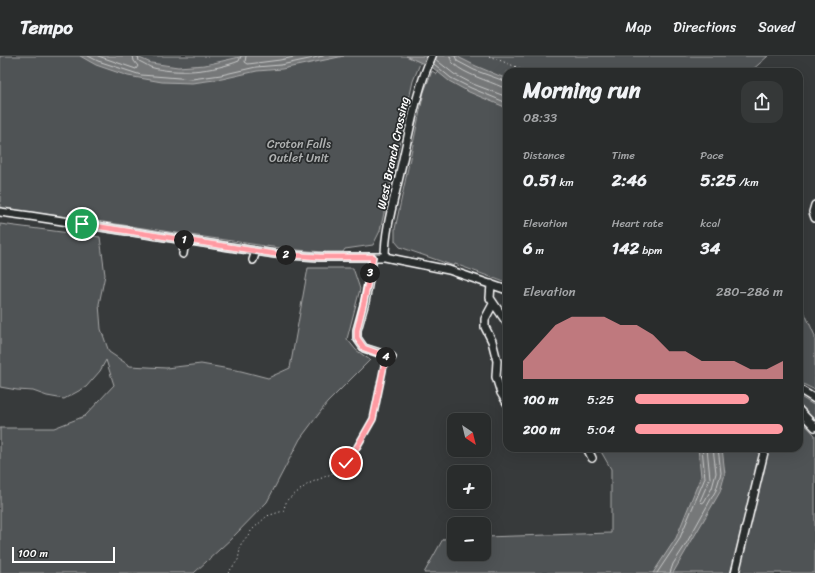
<!DOCTYPE html>
<meta charset="utf-8">
<style>
body{margin:0;font-family:Sriracha,sans-serif;background:#353838;color:#f1f3f6;height:100vh;display:flex;flex-direction:column;font-size:15px;white-space:nowrap}
*{box-sizing:border-box;margin:0}
p{font-size:13px;color:#a5a7a9}
.icon{flex:none;width:22px;height:22px;fill:none;stroke:currentColor;stroke-width:2;stroke-linecap:round;stroke-linejoin:round}
.map{position:relative;flex:1;overflow:hidden}
.side{position:absolute;left:503px;top:12px;width:300px;height:384px;display:flex;flex-direction:column;background:#292c2c;border-radius:12px;box-shadow:0 4px 16px #0002,0 0 0 1px #454848}
.side>*{flex:none}
.needle{width:26px;rotate:145deg}
.tools{position:absolute;left:447px;top:357px;display:grid;gap:8px}
.tools a{display:grid;place-items:center;width:44px;height:44px;border-radius:8px;background:#292c2c;box-shadow:0 4px 16px #0002,0 0 0 1px #454848;font-size:20px}
.scale{position:absolute;left:12px;bottom:10px;width:103px;box-sizing:border-box;padding-left:4px;border:2px solid #fff;border-top:0;font-size:11px;line-height:14px;white-space:nowrap;color:#fff;-webkit-text-stroke:3px #2a2d2e;paint-order:stroke}
.pin{position:absolute;display:grid;place-items:center;width:34px;height:34px;color:#fff;margin:-17px;border:2px solid #fff;border-radius:50%;box-shadow:0 1px 4px #0007}
.km{position:absolute;width:20px;height:20px;margin:-10px;border-radius:50%;background:#222;color:#fff;font-size:11px;line-height:20px;text-align:center}
.round{display:grid;place-items:center;flex:none;width:42px;height:42px;border-radius:12px;background:#353838}
.overview{display:flex;align-items:center;justify-content:space-between;height:68px;padding:0 20px}
h1{font-size:22px;font-weight:800;line-height:30px}
.metrics{display:grid;grid-template-columns:repeat(3,1fr);gap:6px;height:68px;padding:4px 20px}
.metrics div{display:grid;align-content:center}
.metrics b{font-size:17px;font-weight:800}
.metrics small{font-size:11px;font-weight:400}
.metrics p{font-size:11px}
.chart{height:112px;padding:8px 20px}
.chart p{display:flex;justify-content:space-between}
.chart svg{width:100%;height:72px;margin-top:4px;fill:#ff9aa2;opacity:.7}
ul{padding:0 20px;list-style:none;font-size:13px}
li{display:grid;grid-template-columns:64px 48px 1fr;align-items:center;height:30px}
li i{height:10px;border-radius:5px;background:#ff9aa2}
header{display:flex;align-items:center;gap:24px;box-sizing:border-box;height:56px;padding:0 20px;background:#292c2c;border-bottom:1px solid #454848}
header strong{font-size:19px}
nav{display:flex;gap:22px;margin-inline-start:auto;font-size:14px}
.map>svg:first-child{display:block}
</style>
<header>
<strong>Tempo</strong>
<nav><a>Map</a><a>Directions</a><a>Saved</a></nav>
</header>
<div class="map">
<svg width="815" height="517" viewBox="0 0 815 517">
<rect width="100%" height="100%" fill="#373a3b"/>
<filter id="ink" filterUnits="userSpaceOnUse"><feTurbulence type="fractalNoise" baseFrequency=".025" numOctaves="2"/><feDisplacementMap in="SourceGraphic" scale="8" xChannelSelector="R" yChannelSelector="G"/><feConvolveMatrix kernelMatrix="1 2 1 2 8 2 1 2 1" color-interpolation-filters="sRGB"/></filter>
<g filter="url(#ink)">
<path fill="#505354" stroke="#a8a9aa" d="M0,0H423L413,25L380,175L373,189L345,193L343,196C299,197 255,188 211,182C141,172 70,160 0,153Z
M444,0H768L750,16H507V227L455,208L454,210L400,191L395,185V173L424,36L432,15L437,18Z
M0,168L100,181L105,219L99,248L101,273L109,296L130,310L166,312L201,308L241,315L268,322L290,312L308,212H353L360,233L347,283L356,294L370,304L327,347L300,383L267,446L233,481L194,517H0V372H54L85,360L114,329L106,304L100,315L86,331L64,343L47,340L33,335L17,334L0,331Z
M799,244L815,280V334L799,326Z
M799,340L815,350V365L799,347Z
M799,362L815,379V517H424L443,483L454,482V498H484V481L611,477V413L599,392H799Z"/>
<path fill="#767879" stroke="#adaeaf" d="M80,0H135L151,7L178,11L205,9L244,0H344L282,13L257,15L222,23L192,27L162,26L128,20L96,9Z
M406,0H456L476,10L507,23V52L469,36L449,25L433,12Z
M698,392H722L725,418L720,436L673,517H653L676,482L701,420Z"/>
<g fill="none" stroke-linecap="round" stroke-linejoin="round">
<path stroke="#c8c9c9" stroke-width="1" d="M88,0L98,5L141,19L192,23L221,19L256,11L281,9L323,0
M98,0L136,13L138,10L134,5L133,0
M138,0L139,5C143,7 147,9 150,11C176,19 214,15 239,5L241,0
M246,0L245,6L248,8L280,4L299,0
M450,0C451,3 451,6 454,8C464,18 489,25 502,31H507
M455,0L457,5L474,14L507,26
M435,3L454,18L473,28L507,41
M434,8L451,22L471,32L507,47
M707,392L710,422L700,445L702,447L704,446L712,432L716,417L713,392
M657,517L679,484L705,422L702,392
M670,517L673,508L686,488L716,434L721,417L718,392"/>
<g stroke="#fff" stroke-width="10">
<path id="minor" d="M815,149L813,156L815,162
M0,156L30,160L275,198L319,201H385L399,204L449,214L507,234
M183,198L185,185
M373,201L365,246L357,274V282L364,292L392,301
M385,201C385,171 395,141 401,112C410,74 416,35 432,0
M253,204L256,195
M491,228L490,242L507,267
M493,248L485,263V271L492,285L497,305L496,321L501,337L507,347
M799,333L815,343
M799,354L815,371
M587,392L592,402
M735,517L765,392"/>
</g>
<path stroke="#fff" stroke-width="1" stroke-dasharray="1 3" stroke-linecap="butt" d="M489,0L529,16
M228,517L238,504L241,488L252,474L267,460L283,455L287,444L308,428L331,418L346,407L357,391L373,363L385,306"/>
<use href="#minor" stroke="#2a2d2e" stroke-width="7"/>
</g>
</g>
<g fill="none" stroke-linecap="round" stroke-linejoin="round" filter="url(#ink)">
<g stroke="#fff" stroke-width="8">
<path id="route" d="M82,168L275,198L320,201H373L364,246L357,274V282L364,292L386,300L373,363L357,391L346,407"/>
</g>
<use href="#route" stroke="#ff9aa2" stroke-width="5"/>
</g>
<g text-anchor="middle" stroke-width="3.5" stroke-linejoin="round" paint-order="stroke">
<g font-size="12" fill="#b0b2b2" stroke="#2a2d2e">
<text x="299" y="92">Croton Falls<tspan x="299" dy="14">Outlet Unit</tspan></text>
</g>
<g font-size="12" fill="#fff" stroke="#2a2d2e">
<text transform="translate(393 97) rotate(-78)" y="4">West Branch Crossing</text>
</g>
</g>
</svg>
<div class="tools">
<a><svg class="needle" viewBox="-14 -14 28 28"><path d="M0-13l5 13h-10z" fill="#e53935"/><path d="M0 13l5-13h-10z" fill="#a5a7a9"/></svg></a>
<a>+</a>
<a>−</a>
</div>
<div class="scale">100 m</div>
<div class="pin" style="left:82px;top:168px;background:#1e9e55"><svg class="icon" aria-label="arrive" viewBox="0 0 24 24"><path d="M6 21V4h12l-3 4 3 4H6"/></svg></div>
<div class="pin" style="left:346px;top:407px;background:#d93025"><svg class="icon" aria-label="check" viewBox="0 0 24 24"><path d="M5 12l5 5 9-10"/></svg></div>
<b class="km" style="left:184px;top:184px">1</b>
<b class="km" style="left:286px;top:199px">2</b>
<b class="km" style="left:370px;top:217px">3</b>
<b class="km" style="left:386px;top:301px">4</b>
<section class="side">
<div class="overview"><div><h1>Morning run</h1><p>08:33</p></div><a class="round"><svg class="icon" aria-label="share" viewBox="0 0 24 24"><path d="M12 15V3M7 8l5-5 5 5M5 13v7h14v-7"/></svg></a></div>
<div class="metrics">
<div><p>Distance</p><b>0.51<small> km</small></b></div>
<div><p>Time</p><b>2:46</b></div>
<div><p>Pace</p><b>5:25<small> /km</small></b></div>
</div>
<div class="metrics">
<div><p>Elevation</p><b>6<small> m</small></b></div>
<div><p>Heart rate</p><b>142<small> bpm</small></b></div>
<div><p>kcal</p><b>34</b></div>
</div>
<div class="chart"><p><span>Elevation</span>280–286 m</p>
<svg viewBox="0 0 160 44" preserveAspectRatio="none"><path d="M0 44V33L10 22L20 11L30 6L40 6L50 6L60 11L70 11L80 17L90 27L100 27L110 33L120 33L130 33L140 38L150 38L160 33V44z"/></svg>
</div>
<ul>
<li><b>100 m</b>5:25<i style="width:77%"></i></li>
<li><b>200 m</b>5:04<i style="width:100%"></i></li>
</ul>
</section>
</div>
